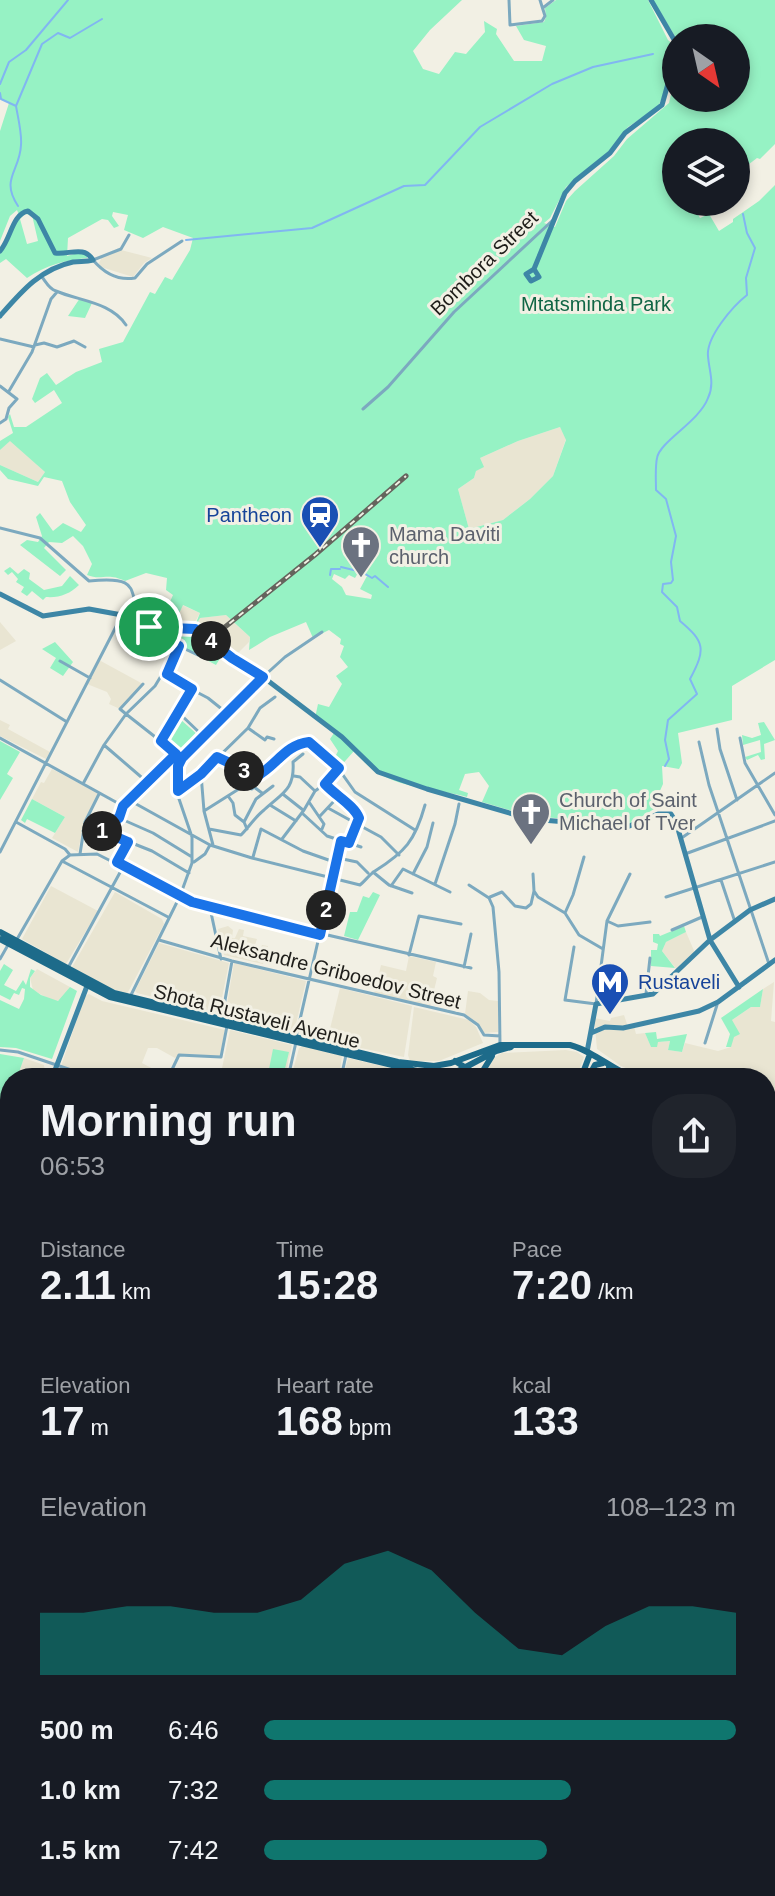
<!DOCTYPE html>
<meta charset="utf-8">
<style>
body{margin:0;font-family:Helvetica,sans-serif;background:#20242c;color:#f1f3f6;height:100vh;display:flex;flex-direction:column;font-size:30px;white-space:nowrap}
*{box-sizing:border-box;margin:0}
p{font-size:26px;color:#9ea1a6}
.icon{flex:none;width:44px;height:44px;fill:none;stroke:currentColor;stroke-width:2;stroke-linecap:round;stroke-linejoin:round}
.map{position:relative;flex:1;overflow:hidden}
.drawer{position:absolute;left:0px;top:1068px;width:776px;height:828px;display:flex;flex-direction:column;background:#171b24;border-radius:32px 32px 0 0;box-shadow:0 4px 12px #0003}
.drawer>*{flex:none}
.needle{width:52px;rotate:146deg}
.buttons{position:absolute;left:662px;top:24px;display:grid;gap:16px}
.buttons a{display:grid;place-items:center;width:88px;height:88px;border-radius:50%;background:#171b24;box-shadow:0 4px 12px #0003;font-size:40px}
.pin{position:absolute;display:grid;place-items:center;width:68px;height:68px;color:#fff;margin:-34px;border:4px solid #fff;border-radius:50%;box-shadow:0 2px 8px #0007}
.km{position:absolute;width:40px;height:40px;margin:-20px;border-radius:50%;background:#222;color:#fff;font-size:22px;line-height:40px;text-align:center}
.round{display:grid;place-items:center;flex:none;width:84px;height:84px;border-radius:32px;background:#20242c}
.summary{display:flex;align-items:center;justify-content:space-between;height:136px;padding:0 40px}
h1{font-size:44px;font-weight:600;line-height:60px}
.figures{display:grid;grid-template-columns:repeat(3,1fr);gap:12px;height:136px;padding:8px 40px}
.figures div{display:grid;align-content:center}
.figures b{font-size:40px;font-weight:600}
.figures small{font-size:22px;font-weight:400}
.figures p{font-size:22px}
.chart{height:224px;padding:16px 40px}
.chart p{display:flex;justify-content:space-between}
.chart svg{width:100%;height:144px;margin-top:8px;fill:#0f766e;opacity:.7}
ul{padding:0 40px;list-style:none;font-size:26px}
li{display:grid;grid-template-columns:128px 96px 1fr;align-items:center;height:60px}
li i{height:20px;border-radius:10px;background:#0f766e}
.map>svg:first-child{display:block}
</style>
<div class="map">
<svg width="775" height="1896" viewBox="0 0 775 1896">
<rect width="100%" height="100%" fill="#f2f0e4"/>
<path fill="#e9e5d2" d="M121,250L152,258L144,263L133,277L101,267L99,263L102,257Z
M560,427L566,439L553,476L530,499L503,520L469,529L458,489L474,478L480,458L518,441Z
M10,440L45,472L38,482L0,465V450Z
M182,605L200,613L192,627L173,626Z
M226,615L250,637L249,642L234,657L206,633L194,628L199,618Z
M0,622L16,641L0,650Z
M99,660L143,684L120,709L109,704L111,699L107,692L87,684Z
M0,720L10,725L8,729L50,752L46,759L0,736Z
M52,769L98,793L84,821L78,852L52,838L65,817L32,799L41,782L44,783Z
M51,886L98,911L66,964L22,939Z
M115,892L162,919L164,924L127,994L110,988L72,967Z
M228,926L233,930L232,938H235L239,929L244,930L243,936L257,939L255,945L245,943L244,947L251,949V952L258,954L262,945L268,946L263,964L224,955L218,929Z
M686,932L695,953L677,970L662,951L666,942Z
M159,943L229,963L219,1013L137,993L135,991Z
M409,956L436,962L433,976L437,978L430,1007L374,994L381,965L406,971Z
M234,963L306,981L294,1033L225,1016Z
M37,969L70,987L64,997L57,1001L51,1000L33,990L30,978Z
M774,982L771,1021L775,1022V1097L766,1096V1078H650L621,1066L597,1049L594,1018L610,1021L611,1018L624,1015L628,1027L634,1026L636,1034L645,1033L651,1047L657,1042L670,1041L668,1050L682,1052L685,1043L718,1051L731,1047L732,1020L751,1007H760L763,989Z
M340,988L412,1006L404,1057L327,1041Z
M468,991L480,993L489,1000L498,1001V1032L483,1033L475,1021L465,1014Z
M89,994L102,1001L225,1030L220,1056L186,1054L175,1058L157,1048H148L142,1063L155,1070L152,1078H106L61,1066L85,996Z
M414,1007L469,1020L476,1027L483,1043L439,1061H410L408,1055Z
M230,1030L292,1045L285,1078H231V1076L221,1073Z
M303,1046L342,1056L339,1078H291L299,1048Z
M566,1050L577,1052L584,1057L576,1078H485L493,1058L502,1053Z
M24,1058L44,1065L46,1078H17Z
M348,1058L399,1070L430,1078H343Z
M766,1106H774V1118L766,1152Z
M0,1164L10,1167V1201L0,1200Z
M766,1274L771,1276L775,1282V1320L766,1317Z
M0,1397H4L10,1408V1431L0,1429Z
M775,1463V1547L766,1542V1479Z
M766,1638L775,1643V1681L766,1677Z
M766,1686L775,1690V1731L770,1729L766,1737Z
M571,1886H608L603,1896H576L568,1892Z"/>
<path fill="#96f2c4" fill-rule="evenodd" d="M0,0H462L430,30L413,51L423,69L439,74L455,52L466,54L485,32L484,21L497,29L496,34L514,61H542L546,46L524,40L516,26L544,22L546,17L545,8L556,0H648L668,40L676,47V61L667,74V86L658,107L628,127L610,151L566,187L550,218L544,223L555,227L566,201L575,191L614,156L627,139L669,103L676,73V98H736V38H676L653,0H775V144L760,159L757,158L736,174V142H676V202H696L693,205L700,218L709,214L719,231L733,222V219L759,201L775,185V660L732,686V720L678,733L682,763L679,769L662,766L663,784L659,793L662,804L630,824L530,816L482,802L489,786L479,772L465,774L459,790L468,793L467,797C438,789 405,789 378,773C369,768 361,758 354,751L339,768L333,761L338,751L330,739L334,733L315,718L318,704L329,707L342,684L336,676L348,667L340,657L344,646L340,644L341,639L329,630L313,638L306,622L270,637L249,650L250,637L226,615L200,618L194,628L200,613L183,605L173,626H159L173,595L166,590L167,578L146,573L125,581C107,572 102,581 87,575L92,564L83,546L73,536L62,543L49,542L44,548L66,570L60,576L20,545L27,540L38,542L42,536L36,517L40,513L53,531L63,523L81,532L86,525L70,502L62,481L44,477L38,486L8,479L0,470V465L38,482L45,472L10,441L0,450V441L13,433L8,417L10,414L14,427H26L62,403L54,390L35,403L32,399L40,378L47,373L56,385L76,372L102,362L99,349L123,342L150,292L155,294L165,277L172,280L190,250L193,238L163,227L143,238L124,230L128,215L113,212L112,216L119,226L114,228L108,220L102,219L68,238L67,256L78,253L87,255V258C66,260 46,265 27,278L6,259L0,263V251L19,215L17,210L10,216L0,241V131L9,103L0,99ZM25,214L32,215L38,241L27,244L20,219ZM560,427L566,440L553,476L530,499L503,520L469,529L458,489L474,478L476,471L484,467L480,458L518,441ZM358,573L367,576L360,589L372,595L371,599L346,595L342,587L332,579L334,574L345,579L349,575L355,578Z
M80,298L92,303L85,318L68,316Z
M10,567L18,574L24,569L30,573L29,579L44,590L62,586L70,576L79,585C70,594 59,598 46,597L43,600L32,591L27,596L21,592L24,587L16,582L18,579L12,572L8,575L4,571Z
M185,630L222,655L216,665L163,637L167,631Z
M55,642L73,662L63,676L50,668L56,658L42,649Z
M180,719L199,736L182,752L163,739Z
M764,722L775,740L764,744L765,759L761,760L758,755L747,760L745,757L761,752L760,740L743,745L742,735L752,738L761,735L758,723Z
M0,741L20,752L7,774L13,778L0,800Z
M32,799L65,817L55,833L27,819L25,823L21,820Z
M373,892L380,895L358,940L344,936L350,912H357L363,896L369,898Z
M684,926L686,932L666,942L662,951L675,968L651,966V950H657L658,944L653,942V934H659L660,936Z
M4,964L13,970L4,985L16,991L23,980L26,985L31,969L35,971L30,978V987L41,995L58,1001L70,987L77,991L52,1059L16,1048L0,1047V1000L19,1009L24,999L25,989L22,988L19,995L14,993L10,1000L0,995V971Z
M763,989L760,1007H751L732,1020L740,1034L734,1037L731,1047H726L730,1034L721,1018Z
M656,1032L657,1039L687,1034L682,1052L668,1050L670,1041L658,1042L657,1047H651L645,1033Z
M273,1049L289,1052L283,1077L268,1074Z
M0,1054L24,1058L17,1078H10V1155L0,1151Z
M0,1212L10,1213V1291L0,1294Z
M766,1771L775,1776V1814L766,1809Z"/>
<path fill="#81b6f1" d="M10,1291V1344L0,1346V1294Z
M766,1343L775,1345V1388L766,1386Z"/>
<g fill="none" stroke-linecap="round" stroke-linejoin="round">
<path stroke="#81b6f1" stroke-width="2" d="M0,84L9,62L26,50L68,0
M0,93L1,99L16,106C18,118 22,133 21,145C20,171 0,179 18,206
M16,106L42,44L58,33L70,38L102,19
M186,240L312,228L404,186L425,185L480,127L552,84L593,67L653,54
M341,567L362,572L372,578L375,576L388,587
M330,575L331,569H340
M665,766L669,759L665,740L668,720L697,694L690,679C706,649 705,642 680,621L677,607L662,592L663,584L671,583L673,580L671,562L676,536L666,499L656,490C656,480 655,468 657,458C660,441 699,422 708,398C715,383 709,371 708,356C706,337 733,306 747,295L746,278L755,248L747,233L743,214"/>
<path stroke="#7ca9bf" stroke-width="3" d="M509,0L510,25
M544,7L553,0
M510,25L542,21L545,16L540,0
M129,235L121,249L93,260C104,273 117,281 135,278L147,264L182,241
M42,277C46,282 49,289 56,291C79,301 111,302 126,325
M0,339L34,347
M35,345L44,343L57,347L74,341L85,347
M0,386L17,399L9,408L6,419L0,423
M9,391L32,352L51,299L57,292
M363,409L388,387L454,312L553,220
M0,528L40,538L89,581C151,575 120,596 149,624V632L202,657
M60,661L90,678
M167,673L170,678L208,698L228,714
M0,680L67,722
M179,713L204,737
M126,714L182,758
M126,714L120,709L143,684
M248,728L265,740L267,737L274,739
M717,729L720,749L737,800
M0,738L123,806
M740,738L745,763L775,815
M161,741L192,689
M699,742L709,785L769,964
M104,745L147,782
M217,757L257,776C277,765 284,745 309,742L333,761L355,792L415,830
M294,776L300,777L315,791
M84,782L104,745L126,714L155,686L179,646
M325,784L337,798L359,815L357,824L381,837L399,855
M178,791L201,774
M315,791L325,784L338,769
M284,795L303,810
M228,796L233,803L235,815L244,822L247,829
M129,800L210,845L252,858L360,885C365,881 369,875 375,871C405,852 415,841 425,805
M309,802L324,824L322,829
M270,805L296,821
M328,808L357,824L349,843
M204,811L242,787L252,789L254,787L262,793
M302,813L327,836L361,847
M320,816L336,799
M119,818L153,833L192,857
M16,822L65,849L70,855L97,854L180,896L210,908L471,968
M244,822L256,799L273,786
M209,829L241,835C249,827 255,817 264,810C282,793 295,790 293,762L303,754
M99,830L152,851L189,873
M83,831L98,829L119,818L123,806L176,754
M683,837L775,773
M282,839L304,810L315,791
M213,845L204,811L201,774L248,728L260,708L275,697
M0,852L122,615
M80,854L85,822L99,794
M685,854L775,821
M253,857L261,829L303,851L337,863
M338,858L357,862L368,873
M62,861L168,917
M117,862L128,842
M194,862L205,854L210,845
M373,872L389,885L412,893
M413,874L427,847L433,823
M533,874L534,891L538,897L565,913L579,935L603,949
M721,880L735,922
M435,884L455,824L459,804
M469,885L489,898L493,907L499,972L500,1045
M391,886L403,869L450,892
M490,897L502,892L515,906L526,908L531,904L534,891
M666,897L775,862
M210,908L221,959
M565,913L573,895L584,857
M607,921L618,926L650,922
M672,930L702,917
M159,940L232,961L464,1015L478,1025L484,1035L500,1036
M16,941L62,861L70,855
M574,947L565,1000L596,1004L607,921L630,874
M409,955L419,916L461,924
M0,959L8,945
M69,966L123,867
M464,967L471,934
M618,983L619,1001
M646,994L650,958
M131,995L180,896L192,863V837L178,796L177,779L182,758L263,677L285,657L322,632
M222,1017L232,961
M296,1037L341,841
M705,1043L717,1005
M0,1050L18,1052L95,1078
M168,1078L179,1055L221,1057L227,1026
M288,1078L296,1042
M341,1078L346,1055
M775,1115V1122
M766,1160L772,1148L775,1126
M766,1177L775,1181
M766,1213L775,1202
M0,1393H10
M4,1393L10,1406
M766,1422L775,1424
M0,1429L10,1431
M0,1456L10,1460
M766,1476L775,1461
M766,1544L775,1549
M766,1580L775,1562
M0,1587L10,1578
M0,1614L10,1621
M0,1665L10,1674
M0,1709L10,1714
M0,1744L10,1731
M0,1796L10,1789
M0,1814L10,1824
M766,1843L775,1848
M0,1870L10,1878
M21,1886L33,1896
M135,1886L141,1896
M183,1886L188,1896
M507,1886L526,1896
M620,1886L640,1896
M741,1886L760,1896
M150,1896L170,1886
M200,1896L212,1890L215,1896
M267,1896L272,1886
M302,1896L306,1886
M347,1896L353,1886
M563,1896L568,1886"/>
<path stroke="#3d86a6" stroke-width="5" d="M651,0L676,43
M0,251C11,239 12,214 28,211L38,219L55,253C69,255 84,245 93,260
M534,269L539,277L531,281L526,274L534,269L565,193L575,181L610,153L625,133L662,105L671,73L676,65
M0,316C21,292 40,269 73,262C81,261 86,262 93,260
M0,594L43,616L89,609L122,615L152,628L195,629L232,658L263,677L342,737L378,772L427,789L530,819L627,827L658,814H671L676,822L710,940L739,987
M591,1033L605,1027L623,1028L699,1011L718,1002L775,960
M587,1052L596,1004L653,994L710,940L750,910L775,899
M52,1078L87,986
M0,1159L10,1163
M0,1275L10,1270
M0,1365L10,1363
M766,1681L775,1685
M0,1846L10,1843
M93,1886L98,1892L116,1891L128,1886
M235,1896L239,1886"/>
<path stroke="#1d6b8a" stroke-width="6" d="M0,932L114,993L398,1062L434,1066L451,1063L500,1045H570C593,1051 612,1069 634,1078
M0,939L110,997L446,1078
M455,1061L482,1078
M445,1078L496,1051L511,1047
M484,1078V1069L492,1056
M581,1078L590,1054
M588,1078L595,1065L603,1063
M606,1078L610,1073L609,1067
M766,1100H775
M0,1355L10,1353
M766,1396L775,1398
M0,1506L10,1511
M0,1521L10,1531
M385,1886L396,1896"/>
<path stroke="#0e536d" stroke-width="7" d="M0,1203H10
M0,1209H10
M766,1317L775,1320
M766,1322L775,1325
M766,1333L775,1335"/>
<g stroke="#65645d" stroke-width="5">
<path id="rail" d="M220,631L316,554L406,476
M0,1822L10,1833
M66,1886L80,1896"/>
</g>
<use href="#rail" stroke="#f2f0e4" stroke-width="2" stroke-dasharray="6" stroke-linecap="butt"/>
</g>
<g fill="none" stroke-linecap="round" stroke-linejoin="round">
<g stroke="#fff" stroke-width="16">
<path id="route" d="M149,627L195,629L232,658L263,677L182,758L178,766V791L201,774L217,757L257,776C277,765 285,745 309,742L339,768L325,784C336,796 354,805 359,818L349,843L341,841L320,935L192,902L117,862L128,842L98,829L119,818L123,806L176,754L161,741L192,689L167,674L179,646L149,632Z"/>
</g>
<use href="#route" stroke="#1a73e8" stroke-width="10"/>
</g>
<defs>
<g id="station-pin" transform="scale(2)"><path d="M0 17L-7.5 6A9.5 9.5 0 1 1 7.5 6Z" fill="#1a4fb4" stroke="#f2f0e4"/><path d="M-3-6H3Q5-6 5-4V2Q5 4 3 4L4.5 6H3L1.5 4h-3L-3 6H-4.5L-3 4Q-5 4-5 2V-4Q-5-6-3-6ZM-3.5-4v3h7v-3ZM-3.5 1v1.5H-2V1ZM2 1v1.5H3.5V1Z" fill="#fff"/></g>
<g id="church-pin" transform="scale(2)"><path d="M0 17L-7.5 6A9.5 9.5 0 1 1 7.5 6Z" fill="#6b7280" stroke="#f2f0e4"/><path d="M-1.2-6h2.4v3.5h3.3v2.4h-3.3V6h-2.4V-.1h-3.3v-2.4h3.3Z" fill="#fff"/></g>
<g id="metro-pin" transform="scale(2)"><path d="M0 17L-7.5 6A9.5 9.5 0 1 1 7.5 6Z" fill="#1a4fb4" stroke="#f2f0e4"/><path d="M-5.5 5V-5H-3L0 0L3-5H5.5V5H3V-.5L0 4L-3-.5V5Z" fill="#fff"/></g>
</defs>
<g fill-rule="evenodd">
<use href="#station-pin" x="320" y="515"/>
<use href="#church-pin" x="361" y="545"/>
<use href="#church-pin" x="531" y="812"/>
<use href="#metro-pin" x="610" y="982"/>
</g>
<g text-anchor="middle" stroke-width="6" stroke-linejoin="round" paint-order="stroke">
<g font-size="20" fill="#1f1e1a" stroke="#f2f0e4">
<text transform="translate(484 263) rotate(-44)" y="7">Bombora Street</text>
<text transform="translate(336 971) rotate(14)" y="7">Aleksandre Griboedov Street</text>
<text transform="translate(257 1016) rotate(14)" y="7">Shota Rustaveli Avenue</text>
</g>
<g font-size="20" fill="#106645" stroke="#f2f0e4">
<text x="596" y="311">Mtatsminda Park</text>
</g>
<g font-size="20" fill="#164399" stroke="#f2f0e4" text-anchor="end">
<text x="292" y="522">Pantheon</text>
<text x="638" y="989" text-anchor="start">Rustaveli</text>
</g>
<g font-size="20" fill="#5b616d" stroke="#f2f0e4" text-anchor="start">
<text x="389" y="541">Mama Daviti<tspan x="389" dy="23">church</tspan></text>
<text x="559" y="807">Church of Saint<tspan x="559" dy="23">Michael of Tver</tspan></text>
</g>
</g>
</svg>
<div class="buttons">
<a><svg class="needle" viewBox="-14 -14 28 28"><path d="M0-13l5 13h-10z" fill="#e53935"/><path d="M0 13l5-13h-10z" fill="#9ea1a6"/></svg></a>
<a><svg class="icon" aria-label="layers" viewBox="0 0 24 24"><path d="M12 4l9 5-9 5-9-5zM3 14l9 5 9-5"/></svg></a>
</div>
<div class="pin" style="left:149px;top:627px;background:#1e9e55"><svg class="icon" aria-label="arrive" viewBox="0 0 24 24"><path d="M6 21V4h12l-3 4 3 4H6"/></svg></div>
<b class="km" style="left:102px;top:831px">1</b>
<b class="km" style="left:326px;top:910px">2</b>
<b class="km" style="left:244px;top:771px">3</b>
<b class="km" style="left:211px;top:641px">4</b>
<section class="drawer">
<div class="summary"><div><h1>Morning run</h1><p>06:53</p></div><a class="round"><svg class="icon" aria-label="share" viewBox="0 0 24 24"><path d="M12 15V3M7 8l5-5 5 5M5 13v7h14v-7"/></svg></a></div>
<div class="figures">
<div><p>Distance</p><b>2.11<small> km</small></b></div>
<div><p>Time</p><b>15:28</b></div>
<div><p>Pace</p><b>7:20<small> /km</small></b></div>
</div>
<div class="figures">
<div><p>Elevation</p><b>17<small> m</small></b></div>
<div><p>Heart rate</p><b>168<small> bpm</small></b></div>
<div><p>kcal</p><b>133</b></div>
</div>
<div class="chart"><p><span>Elevation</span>108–123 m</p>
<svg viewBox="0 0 160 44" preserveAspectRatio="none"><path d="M0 44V25L10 25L20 23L30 23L40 25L50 25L60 21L70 10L80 6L90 12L100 25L110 36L120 38L130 29L140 23L150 23L160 25V44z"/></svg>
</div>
<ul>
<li><b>500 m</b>6:46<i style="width:100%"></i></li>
<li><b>1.0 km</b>7:32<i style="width:65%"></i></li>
<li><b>1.5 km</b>7:42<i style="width:60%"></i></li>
</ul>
</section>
</div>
